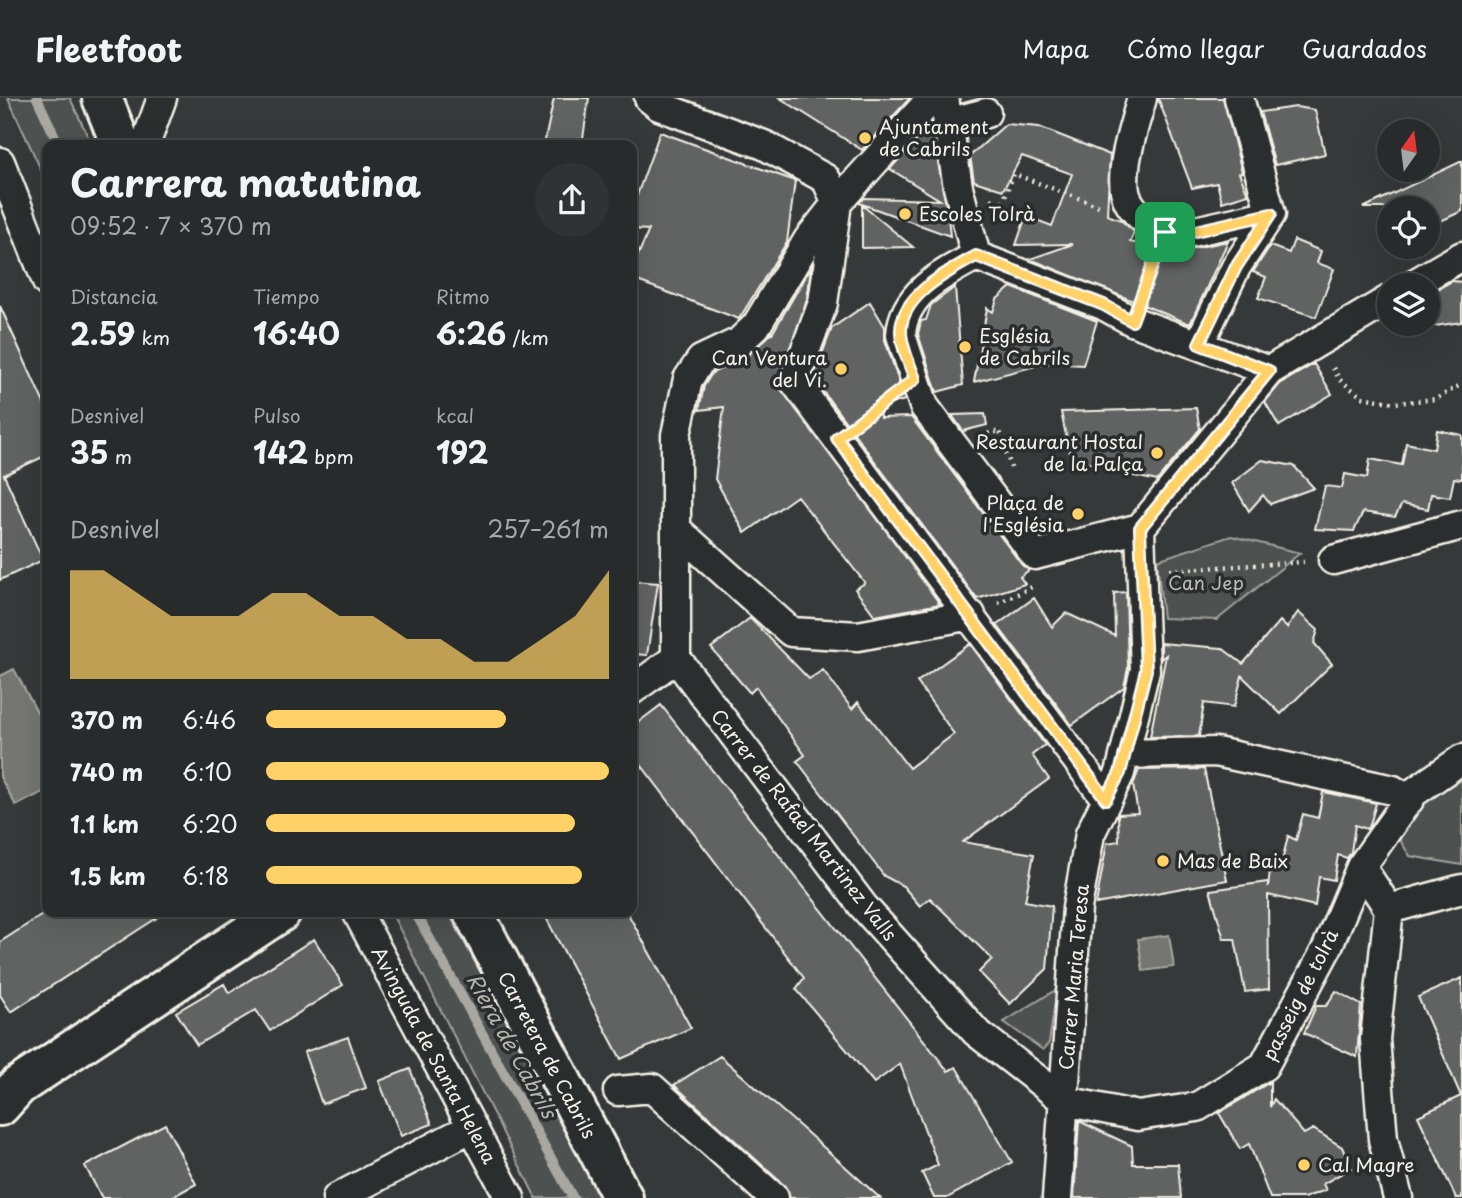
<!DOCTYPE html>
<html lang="es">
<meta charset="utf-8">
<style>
body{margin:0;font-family:"Playpen Sans",sans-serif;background:#303333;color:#f1f3f6;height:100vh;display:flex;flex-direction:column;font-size:26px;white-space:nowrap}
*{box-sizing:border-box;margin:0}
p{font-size:23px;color:#a5a7a9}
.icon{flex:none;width:38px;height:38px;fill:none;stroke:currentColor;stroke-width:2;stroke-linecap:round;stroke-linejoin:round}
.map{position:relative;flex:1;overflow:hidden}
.side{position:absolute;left:42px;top:42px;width:595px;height:777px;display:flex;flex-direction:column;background:#282b2b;border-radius:14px;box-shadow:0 7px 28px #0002,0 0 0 2px #444747}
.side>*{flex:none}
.needle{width:46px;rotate:14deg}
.fabs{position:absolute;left:1377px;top:21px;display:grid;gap:14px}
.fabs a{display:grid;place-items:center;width:63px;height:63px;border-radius:50%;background:#282b2b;box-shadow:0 7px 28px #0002,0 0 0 2px #444747;font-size:35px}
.pin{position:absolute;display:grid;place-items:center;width:60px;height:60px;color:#fff;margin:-30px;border-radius:14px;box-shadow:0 4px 10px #0006}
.round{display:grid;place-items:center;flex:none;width:74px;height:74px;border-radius:37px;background:#303333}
.overview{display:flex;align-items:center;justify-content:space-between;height:119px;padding:0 28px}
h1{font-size:38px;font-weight:700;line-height:52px}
.figures{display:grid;grid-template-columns:repeat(3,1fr);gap:10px;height:119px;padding:7px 28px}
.figures div{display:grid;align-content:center}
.figures b{font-size:30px;font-weight:700}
.figures small{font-size:19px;font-weight:400}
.figures p{font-size:19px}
.chart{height:196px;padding:14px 28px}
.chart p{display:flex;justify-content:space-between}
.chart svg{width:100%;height:126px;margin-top:7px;fill:#ffd166;opacity:.7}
ul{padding:0 28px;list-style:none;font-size:23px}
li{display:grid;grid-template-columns:112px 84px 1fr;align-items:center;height:52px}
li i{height:18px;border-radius:9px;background:#ffd166}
header{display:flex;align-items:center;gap:42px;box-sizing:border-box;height:98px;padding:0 35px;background:#282b2b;border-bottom:2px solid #444747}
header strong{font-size:33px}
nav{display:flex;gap:38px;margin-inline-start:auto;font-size:24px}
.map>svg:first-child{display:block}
</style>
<header>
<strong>Fleetfoot</strong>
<nav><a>Mapa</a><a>Cómo llegar</a><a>Guardados</a></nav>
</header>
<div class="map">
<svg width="1462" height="1100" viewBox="0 0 1462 1100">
<rect width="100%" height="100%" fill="#363939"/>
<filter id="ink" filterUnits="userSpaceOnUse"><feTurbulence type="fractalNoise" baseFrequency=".0143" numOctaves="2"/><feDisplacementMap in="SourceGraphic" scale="14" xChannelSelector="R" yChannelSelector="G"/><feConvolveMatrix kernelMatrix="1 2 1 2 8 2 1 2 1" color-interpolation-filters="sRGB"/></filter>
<g filter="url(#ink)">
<path fill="#4e514f" stroke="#a1a19c" stroke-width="2" d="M8,0H70L92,47H47V85Z
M1231,438L1300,455L1217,522L1163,520L1157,462Z
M1462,682V767L1410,758L1398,739L1427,699Z
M391,814H448L602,1100H536Z
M1057,891L1049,945L1043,952L1004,924Z"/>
<path fill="#757572" stroke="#a8a7a1" stroke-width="2" d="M14,571L47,633V692L16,708L0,679V578Z
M1169,837L1174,869L1143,873L1138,841Z"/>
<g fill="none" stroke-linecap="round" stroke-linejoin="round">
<path stroke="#a8a7a1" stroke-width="10" d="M37,0L59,47
M415,814L573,1100"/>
</g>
<path fill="#616362" stroke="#f4f1e8" stroke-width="2" d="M554,0H589L582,47H544Z
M780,0H910L862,52Z
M1158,0H1223L1242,74L1239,75L1248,96L1222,104L1217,85L1192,90Z
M1296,9L1315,12L1325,56L1275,67L1260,14Z
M931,26L948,118L950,138L859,105L864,100L940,102L890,71Z
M1006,26L1039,29L1110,57L1107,117L1121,122L1134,134L1130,144L1176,154L1228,143L1190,226L1030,161L1073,146L1016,147L1026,118L1052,128L1072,76L1022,58L1003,92L974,83L970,58Z
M660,34L795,83L787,144L739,221L632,181V171L649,132L632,131V111Z
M1462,63V113L1428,129V110H1363Z
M862,107L913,149L862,150Z
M1294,142L1321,153L1317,165L1334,171L1316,219L1258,200L1266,179L1253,174L1270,148L1289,155Z
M811,169L807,201L778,286L940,506L875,518L855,491L865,485L797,398L745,435L715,381L724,309L699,312L704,288L712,275L746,259L773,234Z
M1452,183L1462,184V224L1428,229V197Z
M955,189L963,287L937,294L918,236L921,223L926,222L931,207Z
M1011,189L1097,223L1083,267L1047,265L974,284L987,210L993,214L997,201Z
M870,204L885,229V242L905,302L879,309L880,320L911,319L1022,467L1029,472L1020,479L1025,486L977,501L813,280L832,230Z
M0,208L47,312V357L4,377L43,462L0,482Z
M1314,266L1332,296L1279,328L1265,304L1280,286Z
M1196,310L1200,331L1157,383L1130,377L1123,364L1072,366L1061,314Z
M985,316L987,327L963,333L952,317Z
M1437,332L1462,337V381L1454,380L1450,399L1431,396L1428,411L1402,406L1395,419L1363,414L1354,433L1315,431L1325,388L1342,390L1345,376L1367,380L1370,361L1402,367L1406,345L1434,351Z
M1262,362L1294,368L1314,390L1270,406L1263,397L1249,413L1232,385Z
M632,483L658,485L647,557L632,556Z
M1126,494L1128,570L1124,589L1072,627L997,527L1034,500L1052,529L1066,515L1115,538L1114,495Z
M1298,514L1318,532L1314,545L1332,566L1281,616L1242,578L1234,609L1204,605L1199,638L1150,639L1166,557L1161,561V545L1222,550L1243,566L1280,523L1287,530Z
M750,520L809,581L823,572L852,611L858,604L909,670L954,636L917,584L970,546L1045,647L1032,657L1049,681L963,744L1034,756L1025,803L1052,808L1047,871L1010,906L979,874L992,861L930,800L920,808L903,788L884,778L797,663L805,657L756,589L750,595L711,550Z
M661,607L948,973L956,969L1012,1064L947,1100H934L922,1075L938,1067L900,966L874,985L796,891L804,880L632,655V629Z
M1204,671L1227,782L1096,806L1107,745L1119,743L1118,716L1138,715L1133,687L1139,672Z
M1323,694L1376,705L1370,727L1367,731L1355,727L1351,754L1347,760L1338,757L1334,782L1319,779L1315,808L1268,797L1269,891L1245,894L1235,841H1224L1210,792L1268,784V789L1271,765L1281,768L1288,738L1296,742L1303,716L1318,720Z
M47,814H166L11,914L0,897V844Z
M543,814H627L691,930L621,961Z
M314,841L343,887L270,933L256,912L197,947L176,914L224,886L229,895Z
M1462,880V1100H1456L1418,1018L1461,998L1418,899Z
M1336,893L1361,907L1357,959L1304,935L1316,908H1326Z
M348,939L366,990L322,1006L304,954Z
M720,958L838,1062L880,1100H790L785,1088L674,987Z
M410,971L432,1026L401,1038L379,983Z
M1270,984V1009L1274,1001L1304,1036L1313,1031L1342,1049L1351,1070L1323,1086L1326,1092L1304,1100H1270L1249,1046L1240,1051L1219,1015Z
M1079,1023L1132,1048L1133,1066H1178L1181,1100H1074Z
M165,1026L196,1086L170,1100H102L85,1068Z"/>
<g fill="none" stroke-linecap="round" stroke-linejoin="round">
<g stroke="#f4f1e8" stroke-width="33">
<path id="street" d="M649,0L659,8L764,47L826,81L837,105L823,205L794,283L1106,701
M932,0L837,105L808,142L756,228L739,244L701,262L688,281L676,337V560L863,808L976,934L1065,1003L1138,1018L1197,1009L1264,968L1327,850L1361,769L1413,695L1462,661
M944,0L958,89L976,158
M1142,0C1135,26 1114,83 1130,106C1140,122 1158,130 1173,138L1271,116
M948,25L986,15
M145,47L162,0
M0,64L47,184
M976,158C944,175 903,195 901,237L924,308L1035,457L1140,430
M976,158L1103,207L1132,223L1269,273
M1412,187L1462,158
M1199,246L1236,169L1271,116L1239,0
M1140,430L1269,273L1390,201
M676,431L791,534L858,538L971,517
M1333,462L1462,427
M632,592L676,560
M1125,656L1216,654L1393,692L1409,702
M1361,769L1389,811L1375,941L1383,1041L1398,1100
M1389,811L1462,791
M357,814L510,1100
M618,993L652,990L774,1100
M337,1100L472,1029
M1057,1100L1077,810L1090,736L1120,675L1145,572L1140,430"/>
</g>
<g stroke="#f4f1e8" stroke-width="44">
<path id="secondary" d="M102,0L121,47
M473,814L623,1100
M0,1008L18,988L281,814"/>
</g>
<path stroke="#f4f1e8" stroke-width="4.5" stroke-dasharray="2 5" stroke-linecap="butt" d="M991,101L1002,106L1014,76L1099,108
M1142,195L1155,161
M1333,270L1340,282L1362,299L1395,305L1436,301L1462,286
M860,323L890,302
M981,337L1000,333L1012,373
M1170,472L1304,464
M998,505L1034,488"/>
<use href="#street" stroke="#2a2d2e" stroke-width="28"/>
<use href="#secondary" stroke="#2a2d2e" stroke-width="38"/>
</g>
</g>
<g fill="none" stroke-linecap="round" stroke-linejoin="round" filter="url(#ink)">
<g stroke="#fff" stroke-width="14">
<path id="route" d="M1271,116L1236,169L1199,246L1269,273L1140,430L1146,572L1120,675L1106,701L837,340L915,281C910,267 901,249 901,233C901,197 949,173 976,158L1104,207L1132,223L1165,134L1173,138Z"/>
</g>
<use href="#route" stroke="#ffd166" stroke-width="9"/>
</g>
<g fill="#ffd166" stroke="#2a2d2e" stroke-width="2.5">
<circle cx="865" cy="40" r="7"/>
<circle cx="905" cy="116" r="7"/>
<circle cx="965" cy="249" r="7"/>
<circle cx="841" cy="271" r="7"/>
<circle cx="1157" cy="355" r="7"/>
<circle cx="1078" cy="416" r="7"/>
<circle cx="1163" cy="763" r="7"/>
<circle cx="1304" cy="1067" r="7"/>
</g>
<g text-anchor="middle" stroke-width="7" stroke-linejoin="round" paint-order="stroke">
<g font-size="19" fill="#f4f1e8" stroke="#2a2d2e" text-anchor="start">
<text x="879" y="36">Ajuntament<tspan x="879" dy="22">de Cabrils</tspan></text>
<text x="919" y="123">Escoles Tolrà</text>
<text x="979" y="245">Església<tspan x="979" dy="22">de Cabrils</tspan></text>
<text x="827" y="267" text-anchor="end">Can Ventura<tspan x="827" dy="22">del Vi.</tspan></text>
<text x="1143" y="351" text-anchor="end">Restaurant Hostal<tspan x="1143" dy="22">de la Palça</tspan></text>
<text x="1064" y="412" text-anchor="end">Plaça de<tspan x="1064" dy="22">l'Església</tspan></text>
<text x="1177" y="770">Mas de Baix</text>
<text x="1318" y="1074">Cal Magre</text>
</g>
<g font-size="19" fill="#bab9b2" stroke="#2a2d2e">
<text x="1206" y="492">Can Jep</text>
</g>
<g font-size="19" fill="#f4f1e8" stroke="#2a2d2e">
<text transform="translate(804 727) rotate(52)" y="7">Carrer de Rafael Martinez Valls</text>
<text transform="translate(1074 879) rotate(-85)" y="7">Carrer Maria Teresa</text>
<text transform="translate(1300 897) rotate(-63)" y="7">passeig de tolrà</text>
<text transform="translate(434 957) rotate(62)" y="7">Avinguda de Santa Helena</text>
<text transform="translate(547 957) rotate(62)" y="7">Carretera de Cabrils</text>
</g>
<g font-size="21" font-style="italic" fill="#b4b3ad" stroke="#2a2d2e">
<text transform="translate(511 948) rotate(61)" y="7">Riera de Cabrils</text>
</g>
</g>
</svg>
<div class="fabs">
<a><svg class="needle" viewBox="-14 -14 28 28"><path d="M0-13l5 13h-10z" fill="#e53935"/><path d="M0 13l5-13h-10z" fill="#a5a7a9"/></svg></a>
<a><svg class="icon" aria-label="locate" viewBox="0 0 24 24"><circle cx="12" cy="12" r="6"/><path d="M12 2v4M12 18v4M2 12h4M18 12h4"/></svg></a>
<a><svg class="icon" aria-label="layers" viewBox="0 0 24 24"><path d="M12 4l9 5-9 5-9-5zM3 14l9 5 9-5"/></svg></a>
</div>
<div class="pin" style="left:1165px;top:134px;background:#1e9e55"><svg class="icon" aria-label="arrive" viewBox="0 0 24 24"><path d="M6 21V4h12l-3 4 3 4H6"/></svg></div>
<section class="side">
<div class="overview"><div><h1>Carrera matutina</h1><p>09:52 · 7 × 370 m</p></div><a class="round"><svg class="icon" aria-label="share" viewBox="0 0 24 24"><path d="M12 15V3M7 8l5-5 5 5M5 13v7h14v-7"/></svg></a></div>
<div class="figures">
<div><p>Distancia</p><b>2.59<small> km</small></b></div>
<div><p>Tiempo</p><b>16:40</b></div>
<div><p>Ritmo</p><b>6:26<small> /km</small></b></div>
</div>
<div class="figures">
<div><p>Desnivel</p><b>35<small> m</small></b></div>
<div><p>Pulso</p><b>142<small> bpm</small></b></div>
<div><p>kcal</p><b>192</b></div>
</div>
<div class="chart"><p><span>Desnivel</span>257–261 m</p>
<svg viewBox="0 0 160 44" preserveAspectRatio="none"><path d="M0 44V6L10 6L20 14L30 22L40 22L50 22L60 14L70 14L80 22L90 22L100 30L110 30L120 38L130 38L140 30L150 22L160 6V44z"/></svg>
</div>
<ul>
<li><b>370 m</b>6:46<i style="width:70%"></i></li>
<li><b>740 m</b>6:10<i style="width:100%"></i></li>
<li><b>1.1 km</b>6:20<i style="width:90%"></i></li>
<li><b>1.5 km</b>6:18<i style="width:92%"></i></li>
</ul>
</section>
</div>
